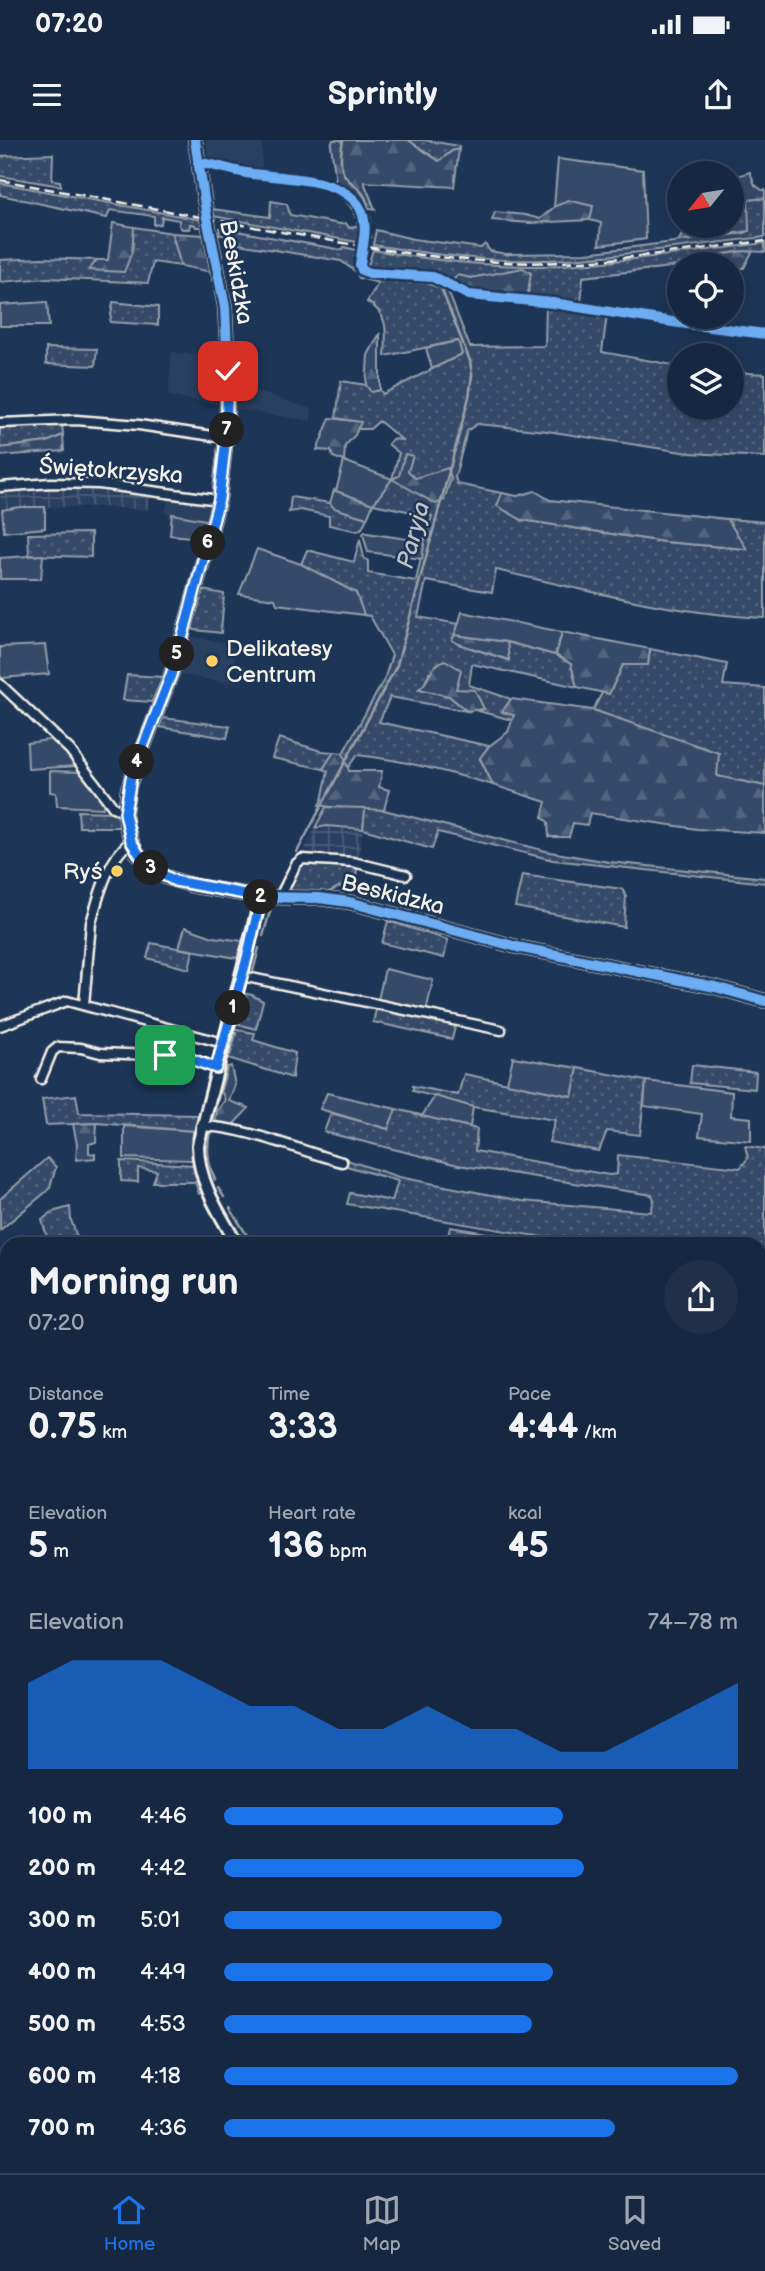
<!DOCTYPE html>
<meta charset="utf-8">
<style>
body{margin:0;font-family:"Balsamiq Sans",sans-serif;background:#1f3048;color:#f1f3f6;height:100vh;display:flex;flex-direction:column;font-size:26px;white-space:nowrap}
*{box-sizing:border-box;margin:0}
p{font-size:23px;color:#9ea6b1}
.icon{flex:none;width:38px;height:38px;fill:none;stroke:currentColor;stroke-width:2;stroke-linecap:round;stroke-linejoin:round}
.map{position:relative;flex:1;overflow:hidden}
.panel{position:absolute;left:0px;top:1097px;width:766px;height:936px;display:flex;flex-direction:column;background:#162841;border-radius:21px 21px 0 0;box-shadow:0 7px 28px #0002,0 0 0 2px #35445a}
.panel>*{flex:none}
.needle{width:46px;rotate:240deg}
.controls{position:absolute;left:667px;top:21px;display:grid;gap:14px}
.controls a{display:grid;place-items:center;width:77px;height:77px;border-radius:50%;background:#162841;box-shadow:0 7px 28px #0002,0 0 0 2px #35445a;font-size:35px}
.pin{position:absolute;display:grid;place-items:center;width:60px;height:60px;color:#fff;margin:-30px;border-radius:14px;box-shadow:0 4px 10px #0006}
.km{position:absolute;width:35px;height:35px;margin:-18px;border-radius:50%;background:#222;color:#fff;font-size:19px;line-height:35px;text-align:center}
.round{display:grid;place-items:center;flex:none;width:74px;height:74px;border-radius:37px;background:#1f3048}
.head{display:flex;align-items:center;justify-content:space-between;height:119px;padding:0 28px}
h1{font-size:38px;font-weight:800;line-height:52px}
.figures{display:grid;grid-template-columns:repeat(3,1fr);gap:10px;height:119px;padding:7px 28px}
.figures div{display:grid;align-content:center}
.figures b{font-size:35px;font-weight:800}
.figures small{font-size:19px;font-weight:400}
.figures p{font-size:19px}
.chart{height:196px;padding:14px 28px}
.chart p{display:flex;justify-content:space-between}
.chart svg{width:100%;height:126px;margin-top:7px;fill:#1a73e8;opacity:.7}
ul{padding:0 28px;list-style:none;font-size:23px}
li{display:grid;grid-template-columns:112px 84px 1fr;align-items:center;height:52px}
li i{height:18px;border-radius:9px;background:#1a73e8}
.status{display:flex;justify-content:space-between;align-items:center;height:49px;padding:0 35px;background:#162841;direction:ltr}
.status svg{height:19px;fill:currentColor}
header{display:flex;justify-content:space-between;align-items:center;height:91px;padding:0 28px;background:#162841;font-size:32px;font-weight:800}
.tabs{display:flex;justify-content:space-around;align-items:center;height:98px;border-top:2px solid #35445a;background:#162841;font-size:19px;color:#9ea6b1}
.tabs a{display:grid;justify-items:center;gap:4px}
.tabs .active{color:#1a73e8}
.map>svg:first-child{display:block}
</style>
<div class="status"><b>07:20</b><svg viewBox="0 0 49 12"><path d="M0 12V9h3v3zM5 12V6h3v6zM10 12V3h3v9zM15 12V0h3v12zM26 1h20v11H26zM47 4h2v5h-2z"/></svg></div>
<header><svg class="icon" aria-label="menu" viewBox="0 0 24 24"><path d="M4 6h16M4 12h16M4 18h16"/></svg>Sprintly<svg class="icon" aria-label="share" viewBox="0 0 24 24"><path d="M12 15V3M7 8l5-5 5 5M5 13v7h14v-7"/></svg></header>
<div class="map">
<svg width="765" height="2033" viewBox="0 0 765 2033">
<defs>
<pattern id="industrial-grid" width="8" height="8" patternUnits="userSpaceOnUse" patternTransform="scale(1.75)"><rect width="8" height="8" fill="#2a4060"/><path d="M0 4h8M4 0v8" fill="none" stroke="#4a5c77"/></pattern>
<pattern id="grass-dots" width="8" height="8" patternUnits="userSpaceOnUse" patternTransform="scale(1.75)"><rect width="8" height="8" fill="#354a67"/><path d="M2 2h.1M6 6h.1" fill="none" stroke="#53657d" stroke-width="1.8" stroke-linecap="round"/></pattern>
<pattern id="forest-firs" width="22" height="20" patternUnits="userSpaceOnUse" patternTransform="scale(1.75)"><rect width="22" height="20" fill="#354a67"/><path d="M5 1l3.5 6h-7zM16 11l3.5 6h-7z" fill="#53657d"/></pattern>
</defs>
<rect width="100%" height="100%" fill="#1d3557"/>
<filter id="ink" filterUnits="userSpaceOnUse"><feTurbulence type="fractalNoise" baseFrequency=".0143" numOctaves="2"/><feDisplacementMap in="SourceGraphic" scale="14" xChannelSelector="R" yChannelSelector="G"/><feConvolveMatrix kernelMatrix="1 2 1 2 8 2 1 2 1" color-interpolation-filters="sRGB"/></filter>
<g filter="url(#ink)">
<path fill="#2a4060" d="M206,0H262V32L208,18Z
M172,212L223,219L221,265L168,256Z
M234,244L312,269L311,281L234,269Z
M169,355L210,360L206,380L165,373Z
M191,497L229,503L233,506L235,517L231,543L179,535Z"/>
<path fill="url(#industrial-grid)" d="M59,346L150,353L147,370L102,367H20L0,370V350Z
M327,686L363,689L358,719L302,714L315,688Z"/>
<path fill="url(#grass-dots)" stroke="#949ea8" stroke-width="2" d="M408,0H424L459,6V9L452,11L439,21Z
M53,14L52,40L60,41L61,46L0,36V16Z
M0,43L202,80V87H196L195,85L190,84L189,89H182L179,85V80L162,77L161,84L154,85V76L110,70L107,78L0,55Z
M765,58V97C692,105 619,117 545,120C488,122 430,114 373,105L376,90L413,99L481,108L485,104L490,111L506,114L586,113L745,93L749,91L747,60Z
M271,61L287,64L290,75L340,84L346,83L349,88L359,85L357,102L213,76L212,69L270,77Z
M134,87L172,93L181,126L153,122L148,143L47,138L0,142V120L42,118L97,120L89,130L132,112Z
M220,88L343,110L344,107L356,110L355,120L358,129L432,141L446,146L470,207L545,206L546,165L607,174L602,212L679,226V268H732V232L765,234V317L689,313L547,291L477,284L467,291L455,337L457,344L502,353L498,366L522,380L664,402L746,409L727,379L765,382V478C674,474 585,450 496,430L492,452L426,441L418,477L459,484L452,500L459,504L508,520L507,502L555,515L571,524L577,547L472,524L469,545L511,559L503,572L514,574L512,580L478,571L484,569L429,533L424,545L419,549L449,556L467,571L390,557L379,582L489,606L480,618L493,645C448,632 403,620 357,615L347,629L343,613L384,540L392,515L370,476L364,475L356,453L301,424L307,410L354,422L360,399L364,418L368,421V433L416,441L425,398L432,376L373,364L392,339L399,313L388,304L392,299L402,300L379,281L370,289H357L360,282L336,278L341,241L366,245L371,251L380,250L383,254L462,214L458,201L385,216C386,194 390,174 367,162L378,143L359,138L356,132L341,121L226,102V95H219Z
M765,103V112L744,111L690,119L689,124H679V126L583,137L581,165L527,159L528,147L514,130L471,138L457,135L452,143L366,129L363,124L368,125L373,110C429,120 486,127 543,126C617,123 691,112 765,103Z
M113,162L158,167V185L110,182Z
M46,208L97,209L95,226L46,224Z
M62,282L63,295L47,302L0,308V286Z
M291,357L330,363L334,368L367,378L362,388L358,391L329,385V376L301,370L289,372Z
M91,393V417L29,415L28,394Z
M202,450L224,454L221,493L195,490L191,487Z
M650,509L727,524L723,545L765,548V646L717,636L623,581L593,570L602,553H609L623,525H648Z
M127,535L163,537L152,562L123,560Z
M163,578L230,586L227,598L159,587Z
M279,598L321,611L334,612L323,629L272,618Z
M365,668L384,670L550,712L609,722L765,738V743L553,720L438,692L432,709L363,689Z
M78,671L115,672L119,674L120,687H79Z
M306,720L358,725L353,750C333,743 341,749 326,753C315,756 300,753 289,754C289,743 297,727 306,720Z
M522,735L622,749L626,756L624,787L515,767Z
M388,781L448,800L444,818L382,803Z
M151,803L193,811L189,829L147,818Z
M242,853L252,855L263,861L256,889L234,883Z
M377,866L456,883L452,899L373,882Z
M233,889L255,893L253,900L295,913L292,938L225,917Z
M692,925L756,932L755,949L690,943Z
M578,928L646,941L640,995L607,991L599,1011L549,1002L555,980L473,967L413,951V946L458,955L464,934L572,956Z
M76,955L79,973L199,975L196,990L193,993V991L97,983L46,985L42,959Z
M396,969L477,989L475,1011L609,1035L617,1034L618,1015L740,1028L748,1018L745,1006L765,1009V1120H760V1104H598L571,1102L347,1064L350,1053L392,1061L398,1041L343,1025L344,1019L399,1037L522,1061L651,1072L654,1060L652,1055L458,1025L324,992L331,973L388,989Z
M47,1018L56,1027L50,1047L47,1051L0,1090V1059Z
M121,1021L194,1025L204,1052L199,1054L195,1042H153L157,1031L138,1028V1042L121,1041Z
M70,1067L71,1080L77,1097L57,1104H46L47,1097L42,1080L52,1072Z
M450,1087L554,1104H449L447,1101Z
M7,1702V1776L0,1780V1758L4,1756L0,1749V1706Z"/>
<path fill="url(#forest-firs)" stroke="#949ea8" stroke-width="2" d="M333,0H408L439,21L452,11L459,9L454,47L364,42L375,69L364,67L352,55L336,43L331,5Z
M750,32L755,45L762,50H765V58L748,60L749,91L678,101L682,95L731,87L732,49L737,36Z
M568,60L594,66L590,80L530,83L492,80L495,72L525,75L540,79L554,67Z
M113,83L134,87L132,112L124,132L89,130L97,120H108Z
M172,93L204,95L212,132L181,126Z
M744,111L752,112L744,128H736L728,124H689L690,120Z
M523,128L531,133L527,159L486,155L452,143L457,135L471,138Z
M380,193V250L371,252L366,245L368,215Z
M330,278L361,282L355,295L345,306L344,321L333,317L331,311L317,310Z
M63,295L64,311L0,316V308L47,302Z
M405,314L413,316L408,331L415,338L448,328L451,338L444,360L436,364L392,339L399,336Z
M334,350L373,364L367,378L334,368L330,363Z
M535,351L550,360L727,379L747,409L664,402L522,380L497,366L502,353L517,356Z
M562,492L650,509L648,525H623L609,554L577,547L571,524L556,515Z
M455,495L507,502L509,520L459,504L452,500Z
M445,520L461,530L456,549L475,550L484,569L467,571L449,556L419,549C431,541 429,525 445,520Z
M511,559L593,570L719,613L717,636L765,646V693L697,689L590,673L587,685L573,683L569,697H549L548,682L542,677L546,662L493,645L480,618L489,606L508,592L514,575L502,572Z
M334,612L343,613L349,631H382L379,647L389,650L384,670L330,667L319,665L322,660L328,631L323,629Z
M231,926L235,945L229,961L249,968L231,987L215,984L217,971L225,960L218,943L222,929Z
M97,983L96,1002L89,1004V1013L95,1014V1018L76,1020L77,1004L73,984Z"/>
<path fill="#354a67" stroke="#949ea8" stroke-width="2" d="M558,19L643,30L646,99L599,105L601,83L590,80L593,66L568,60L554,67Z
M47,162L49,186H0V165Z
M458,201L462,214L432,229L426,208Z
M344,321L392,339L373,364L336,351Z
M20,367H45V388L4,392L2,370Z
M172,374L206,380L202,398L170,395Z
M365,391L367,393L420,401L425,398L422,419L368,412L363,394Z
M257,409L301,424L356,453L364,475L277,464L275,459L239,454Z
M43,415L41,439H0V418Z
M462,472L562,492L555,515L507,502L455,495Z
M45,505L49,534L2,538L0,535V507Z
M55,599L78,626L28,629L27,603Z
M50,631L84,632L103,661V668L57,666L56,653L50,652Z
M326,667L365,668L363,689L327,686L315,688Z
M185,787L213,797L243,801L237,818L179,808Z
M385,829L433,840L426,872L378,860Z
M513,917L578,928L572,956L507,943Z
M646,941L732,952L731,976L751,978V1001L699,996L702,974L644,966Z
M327,953L396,969L388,989L320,969Z
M435,956L473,967L470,987L422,976Z
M124,986L193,991L192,1020L124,1018Z"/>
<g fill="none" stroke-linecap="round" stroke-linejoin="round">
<path stroke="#9aa2ab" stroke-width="2.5" d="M343,0C333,53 361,33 369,69
M370,76L371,98
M297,712L397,525L469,257L472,235L470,221L441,148L427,143L366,137L363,134
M277,750L294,719
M263,796L271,768
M253,831L259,808
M240,881L246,857
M230,915L236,893
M212,981L227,927
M210,992C206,1010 208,1023 215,1040
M218,1048L224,1057
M230,1068L248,1097
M251,1103L252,1104
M0,1360L7,1355
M710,2026L711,2033"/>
<path stroke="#3d516d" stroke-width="8" stroke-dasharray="8 4" stroke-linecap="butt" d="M361,118L364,98"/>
<g stroke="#f4f1e8" stroke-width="13">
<path id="street" d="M198,23C214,24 230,30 246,33C290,41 369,33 364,98
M361,118L362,130L370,133L433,137L469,155L553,163L679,183L765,194
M0,283L76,280L139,285L226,298
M0,347L51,343L99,344L219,360
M0,544L70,610L113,667L125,673
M280,757L296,724L302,719L353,722L406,735
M242,836L501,890
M84,865L91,783C99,755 107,720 131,701
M0,886L67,861L223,903
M41,939L52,912L58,907L81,908L100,913L177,916L192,919L216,928
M201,986C247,987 297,1010 342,1022
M0,1349L7,1344
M0,1476L7,1471
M0,1507L7,1503
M0,1884L7,1891
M0,1965L7,1971
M34,2026L40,2033
M158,2026L166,2033
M479,2033L500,2026"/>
</g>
<g stroke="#f4f1e8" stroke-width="16">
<path id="secondary" d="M195,0L207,78L225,167L228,231L226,298L219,360L195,452L171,535L128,648L125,673L127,689L136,712L152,729L165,737L194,746L261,757L318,758L349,762L517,807L715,847L765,861
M237,1104C219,1073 198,1042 198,1005L261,757
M702,2033V2026"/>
</g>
<g stroke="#f4f1e8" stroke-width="19">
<path id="highway" d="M0,1915L7,1921
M0,1934L7,1940
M104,2026L111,2033
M123,2026L130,2033"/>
</g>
<use href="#street" stroke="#1d3557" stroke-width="8"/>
<use href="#secondary" stroke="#1d3557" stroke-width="10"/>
<use href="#highway" stroke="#1d3557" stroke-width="14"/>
<path stroke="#f4f1e8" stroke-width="2.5" stroke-dasharray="10 5" stroke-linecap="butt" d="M0,40C92,57 184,74 276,91C351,104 425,119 501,122C590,126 678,111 765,101"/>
<g stroke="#1d3557" stroke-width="15">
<path id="cycleway" d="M195,0L207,78L225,167L228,231L226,298L219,360L195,452L171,535L128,648L125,673L127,689L136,712L152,729L165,737L194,746L261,757L318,758L349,762L517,807L715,847L765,861
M198,23C214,24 230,30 246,33C279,39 339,36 359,66C370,84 362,106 360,125L362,130L370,133L433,137L469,155L553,163L679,183L765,194"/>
</g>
<use href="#cycleway" stroke="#6dadf4" stroke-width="10"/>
</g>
</g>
<g fill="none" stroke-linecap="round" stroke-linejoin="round" filter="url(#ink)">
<g stroke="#fff" stroke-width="14">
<path id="route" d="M165,915L185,917L216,928L247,818L261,757L175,741L152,729L144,722L131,701L125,673L131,638L171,535L184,492L219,359L226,298L228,231"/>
</g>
<use href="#route" stroke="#1a73e8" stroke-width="9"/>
</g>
<g fill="#ffd166" stroke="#1d3557" stroke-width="2.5">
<circle cx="212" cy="521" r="7"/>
<circle cx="117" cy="731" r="7"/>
</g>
<g text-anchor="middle" stroke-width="5" stroke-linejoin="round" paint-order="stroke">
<g font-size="23" fill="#f4f1e8" stroke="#1d3557">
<text transform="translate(237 132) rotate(80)" y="8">Beskidzka</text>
<text transform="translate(111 330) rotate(4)" y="8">Świętokrzyska</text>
<text transform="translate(393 754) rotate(14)" y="8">Beskidzka</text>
</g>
<g font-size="23" fill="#f4f1e8" stroke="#1d3557" text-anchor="start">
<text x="226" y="516">Delikatesy<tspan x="226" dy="26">Centrum</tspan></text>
<text x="103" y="739" text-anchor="end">Ryś</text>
</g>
<g font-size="24" font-style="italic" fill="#c0c3c4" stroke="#1d3557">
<text transform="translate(413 395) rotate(-75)" y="8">Paryja</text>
</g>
</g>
</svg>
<div class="controls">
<a><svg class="needle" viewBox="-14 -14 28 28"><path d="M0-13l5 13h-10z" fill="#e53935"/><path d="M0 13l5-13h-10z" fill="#9ea6b1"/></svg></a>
<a><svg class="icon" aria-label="locate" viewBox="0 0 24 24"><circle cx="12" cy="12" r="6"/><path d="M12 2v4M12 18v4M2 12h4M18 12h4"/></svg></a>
<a><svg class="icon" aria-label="layers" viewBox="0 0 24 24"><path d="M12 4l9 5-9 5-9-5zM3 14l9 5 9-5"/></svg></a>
</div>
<div class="pin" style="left:165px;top:915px;background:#1e9e55"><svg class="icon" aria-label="arrive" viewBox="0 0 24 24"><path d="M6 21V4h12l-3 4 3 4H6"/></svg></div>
<div class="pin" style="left:228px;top:231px;background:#d93025"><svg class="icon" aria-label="check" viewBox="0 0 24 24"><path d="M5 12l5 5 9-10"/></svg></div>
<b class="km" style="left:233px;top:868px">1</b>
<b class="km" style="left:261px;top:757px">2</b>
<b class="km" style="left:151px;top:728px">3</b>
<b class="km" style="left:137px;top:622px">4</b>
<b class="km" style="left:177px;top:514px">5</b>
<b class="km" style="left:208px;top:403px">6</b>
<b class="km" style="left:227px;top:290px">7</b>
<section class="panel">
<div class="head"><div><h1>Morning run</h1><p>07:20</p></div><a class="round"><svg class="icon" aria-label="share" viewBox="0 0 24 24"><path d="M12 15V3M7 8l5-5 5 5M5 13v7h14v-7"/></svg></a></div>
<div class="figures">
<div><p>Distance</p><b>0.75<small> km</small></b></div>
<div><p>Time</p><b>3:33</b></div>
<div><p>Pace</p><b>4:44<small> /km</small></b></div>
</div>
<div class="figures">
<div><p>Elevation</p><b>5<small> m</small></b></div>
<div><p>Heart rate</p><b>136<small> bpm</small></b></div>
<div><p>kcal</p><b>45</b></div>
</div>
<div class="chart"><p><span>Elevation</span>74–78 m</p>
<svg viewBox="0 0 160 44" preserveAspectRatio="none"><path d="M0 44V14L10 6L20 6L30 6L40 14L50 22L60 22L70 30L80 30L90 22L100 30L110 30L120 38L130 38L140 30L150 22L160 14V44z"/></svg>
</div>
<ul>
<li><b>100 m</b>4:46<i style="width:66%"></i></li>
<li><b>200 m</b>4:42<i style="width:70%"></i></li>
<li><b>300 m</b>5:01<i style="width:54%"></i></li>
<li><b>400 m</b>4:49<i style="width:64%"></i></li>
<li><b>500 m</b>4:53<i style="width:60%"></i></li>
<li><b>600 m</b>4:18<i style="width:100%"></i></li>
<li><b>700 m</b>4:36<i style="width:76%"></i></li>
</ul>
</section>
</div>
<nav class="tabs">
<a class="active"><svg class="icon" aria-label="home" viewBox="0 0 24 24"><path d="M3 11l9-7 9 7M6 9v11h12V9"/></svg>Home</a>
<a><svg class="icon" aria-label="map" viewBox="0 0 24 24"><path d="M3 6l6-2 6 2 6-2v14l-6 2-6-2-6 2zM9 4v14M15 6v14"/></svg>Map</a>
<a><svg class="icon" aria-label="saved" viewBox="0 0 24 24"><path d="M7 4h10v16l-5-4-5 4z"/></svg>Saved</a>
</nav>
